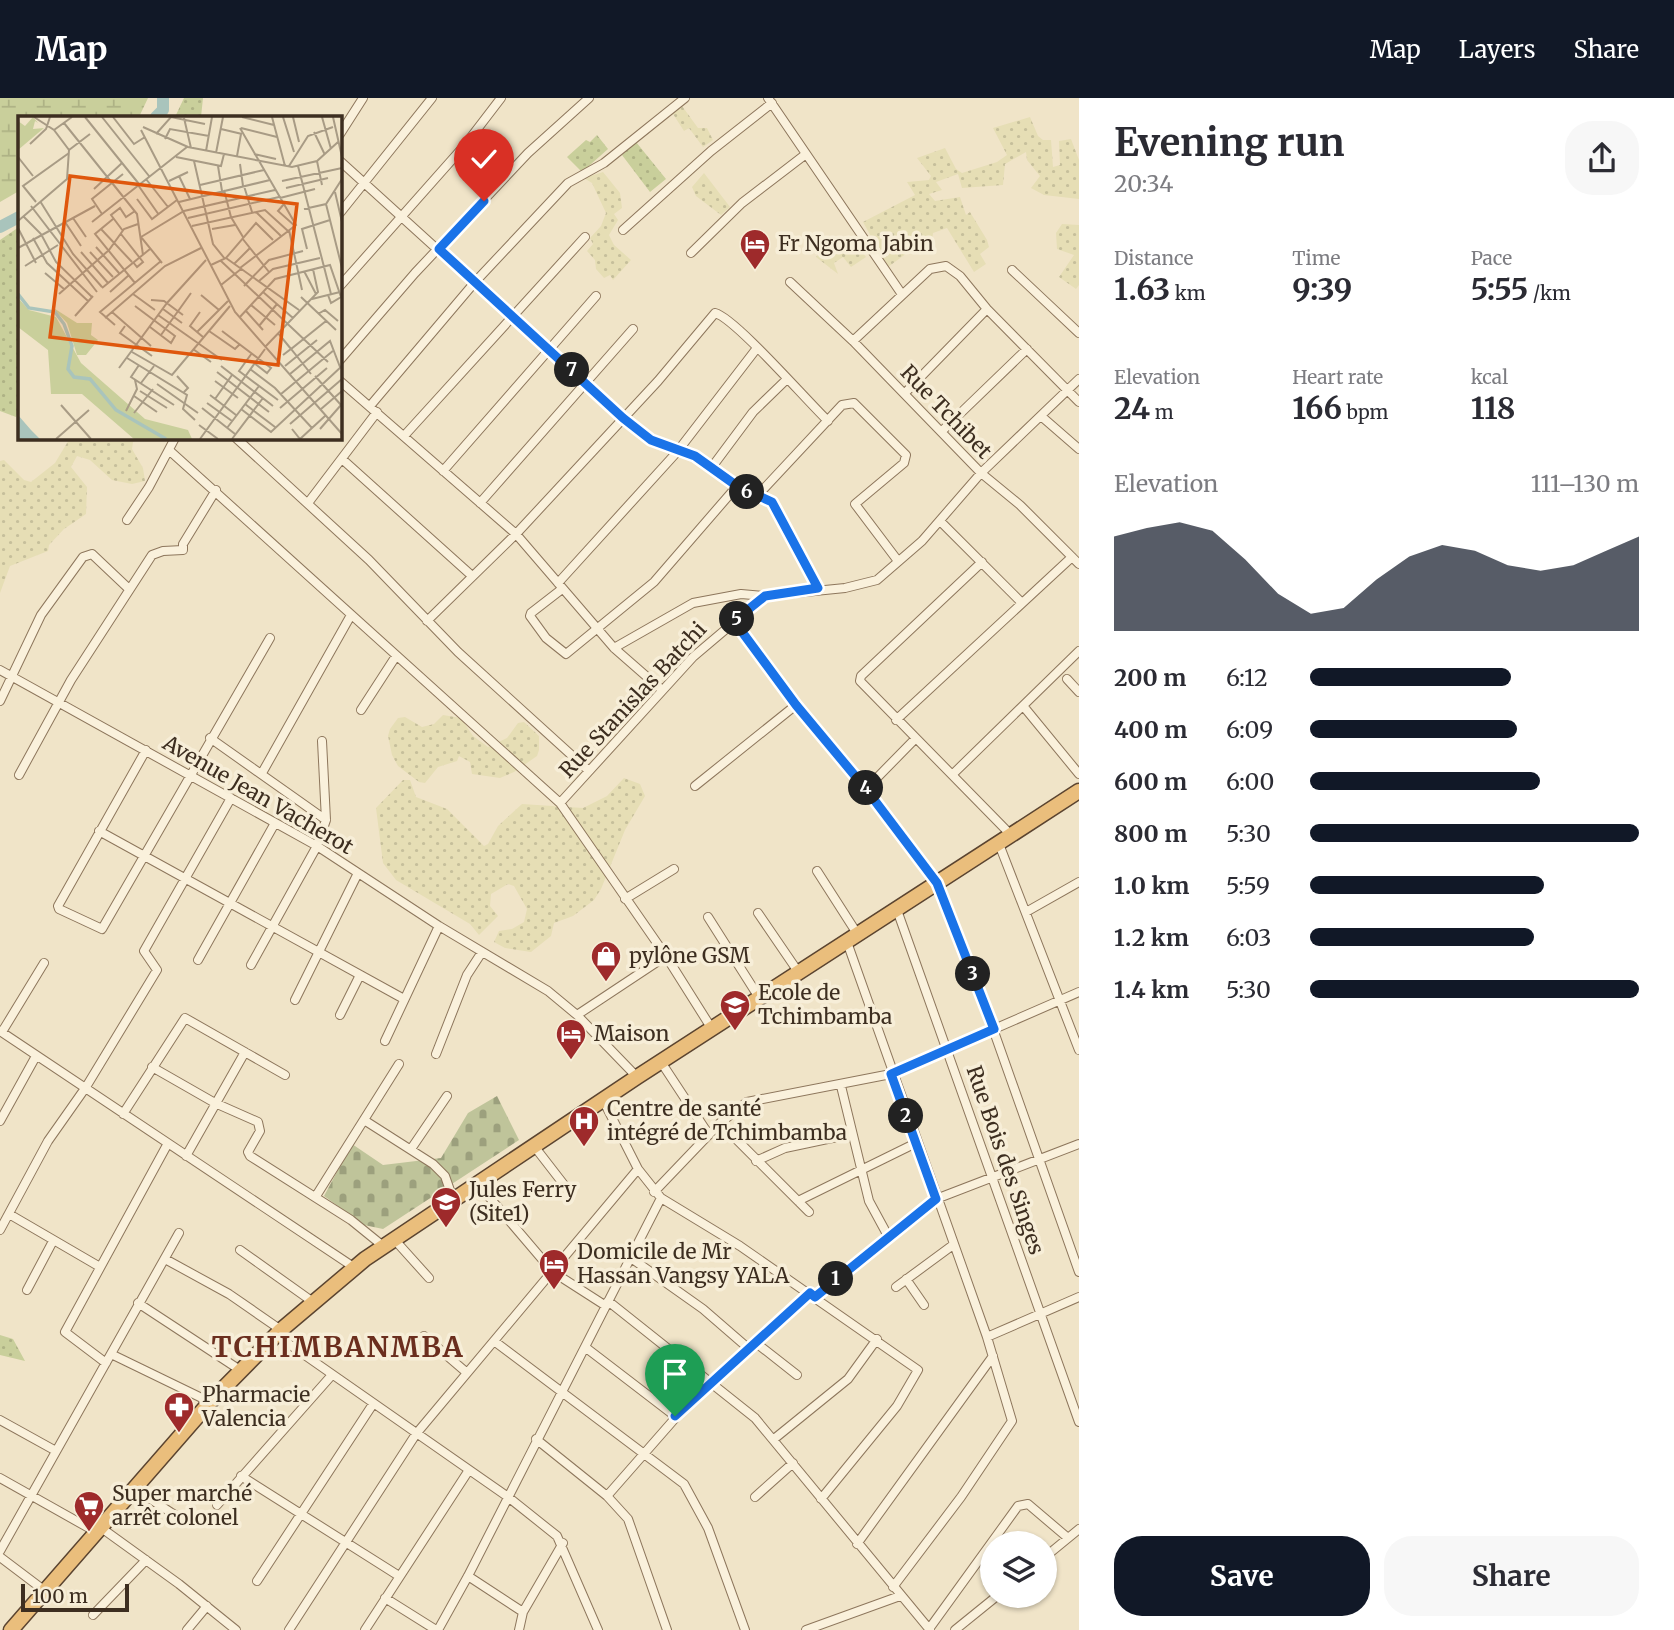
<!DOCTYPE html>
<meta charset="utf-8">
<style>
body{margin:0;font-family:Merriweather,serif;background:#f7f7f7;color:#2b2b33;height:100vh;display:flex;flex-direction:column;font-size:26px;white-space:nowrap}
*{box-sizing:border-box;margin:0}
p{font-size:23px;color:#7c7c81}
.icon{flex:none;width:38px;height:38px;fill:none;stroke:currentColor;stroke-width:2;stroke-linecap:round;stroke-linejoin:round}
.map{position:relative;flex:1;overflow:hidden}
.drawer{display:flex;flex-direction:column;background:#fff;width:595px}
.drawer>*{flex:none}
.controls{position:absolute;left:980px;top:1433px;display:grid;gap:14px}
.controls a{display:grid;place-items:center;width:77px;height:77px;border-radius:50%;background:#fff;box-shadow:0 2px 5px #0004;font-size:35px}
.scale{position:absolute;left:21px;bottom:18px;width:108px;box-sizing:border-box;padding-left:7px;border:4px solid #3d2e20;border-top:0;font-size:19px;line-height:24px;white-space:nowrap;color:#3d2e20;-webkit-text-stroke:5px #f7eed8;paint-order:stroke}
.pin{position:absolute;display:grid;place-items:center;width:60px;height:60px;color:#fff;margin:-72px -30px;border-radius:50% 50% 50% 0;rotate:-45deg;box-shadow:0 0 7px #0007}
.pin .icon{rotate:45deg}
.km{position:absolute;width:35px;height:35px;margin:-18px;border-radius:50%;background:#222;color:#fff;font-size:19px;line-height:35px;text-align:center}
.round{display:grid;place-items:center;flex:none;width:74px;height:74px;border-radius:28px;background:#f7f7f7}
.overview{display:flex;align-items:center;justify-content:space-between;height:119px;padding:0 35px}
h1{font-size:38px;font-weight:700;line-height:52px}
.figures{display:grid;grid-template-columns:repeat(3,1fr);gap:10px;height:119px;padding:7px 35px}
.figures div{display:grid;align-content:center}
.figures b{font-size:30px;font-weight:700}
.figures small{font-size:19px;font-weight:400}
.figures p{font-size:19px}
.chart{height:196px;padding:14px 35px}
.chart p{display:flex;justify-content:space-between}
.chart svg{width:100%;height:126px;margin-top:7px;fill:#111827;opacity:.7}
.button{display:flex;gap:14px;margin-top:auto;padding:14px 35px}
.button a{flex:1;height:80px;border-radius:28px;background:#111827;color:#fff;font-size:28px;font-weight:700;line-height:80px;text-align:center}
.button a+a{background:#f7f7f7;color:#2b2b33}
ul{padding:0 35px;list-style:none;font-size:23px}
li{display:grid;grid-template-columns:112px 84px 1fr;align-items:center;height:52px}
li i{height:18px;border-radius:9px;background:#111827}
header{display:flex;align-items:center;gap:42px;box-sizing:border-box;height:98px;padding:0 35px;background:#111827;color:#fff}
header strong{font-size:33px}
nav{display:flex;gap:38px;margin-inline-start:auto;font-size:24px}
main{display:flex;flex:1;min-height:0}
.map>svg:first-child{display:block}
</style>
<header>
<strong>Map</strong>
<nav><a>Map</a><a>Layers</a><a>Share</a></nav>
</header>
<main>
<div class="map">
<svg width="1079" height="1532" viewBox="0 0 1079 1532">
<defs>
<pattern id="farmland-dots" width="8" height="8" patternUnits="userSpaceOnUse" patternTransform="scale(1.75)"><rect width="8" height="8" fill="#e6deb5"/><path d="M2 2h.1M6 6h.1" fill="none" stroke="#c6bf9b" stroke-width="1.8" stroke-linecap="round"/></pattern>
<pattern id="green-dots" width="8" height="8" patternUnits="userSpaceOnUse" patternTransform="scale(1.75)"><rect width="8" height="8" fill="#c9cf9b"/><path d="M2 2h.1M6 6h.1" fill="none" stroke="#aeb285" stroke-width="1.8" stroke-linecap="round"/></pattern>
<pattern id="wetland-marsh" width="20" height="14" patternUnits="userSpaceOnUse" patternTransform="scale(1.75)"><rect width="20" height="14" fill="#c9cf9b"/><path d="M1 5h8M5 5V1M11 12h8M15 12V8" fill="none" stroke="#aeb285"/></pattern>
<pattern id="cemetery-stones" width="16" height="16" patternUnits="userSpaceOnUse" patternTransform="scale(1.75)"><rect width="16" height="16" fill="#bfc49a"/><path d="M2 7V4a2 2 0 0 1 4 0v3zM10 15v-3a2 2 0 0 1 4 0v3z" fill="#9ca07d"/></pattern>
</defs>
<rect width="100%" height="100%" fill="#f0e4c8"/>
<path fill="url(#farmland-dots)" d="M682,8L698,30H707L713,42L703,49L689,30L684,33L673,16Z
M1030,19L1038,38L1043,42H1051L1053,69L1060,67L1059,43L1071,41L1079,62V101L1044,97L1031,90L1040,78L1027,62L1026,54L1005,66L1003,87L962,90L958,76L936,84L942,92L929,96L935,103L960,99L966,117L970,114L987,142L989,149L980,156L986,166L974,174L947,130L933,135L932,144H922L888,169L863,124L915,97L907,84L929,82L931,78L917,60L945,50L956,71L962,75L997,64L1007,57L993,30Z
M603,74L620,95L622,110L614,116L618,122L609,137L614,147L631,162L613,182L610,177L604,180L596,171L595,162L587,153L593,146L590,140L601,128L606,115L592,85L584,80Z
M704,75L730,109L721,117L696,98L692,89Z
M1062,126L1079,127V187L1076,191L1059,179L1074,157L1057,151L1056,135Z
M854,143L866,159L851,169L843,159L834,165L838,176L816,159L824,152Z
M70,340H140L133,344L132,351L143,370L145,383L132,386L112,382L90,362L77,358L71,369L87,389L86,416L64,431L49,447L48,453L10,468L0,495V363L4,362L24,382L31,384L55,365Z
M443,617L461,620L473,638L488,649L507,640L518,625L524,624L539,638V652L537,658L514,674L500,680L472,676L470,664L459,658L457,663L438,669L425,685L419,684L398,668L392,657L388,638L390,631L398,620L405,619L422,629L434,626Z
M624,680L640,686L645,698L625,732L601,791L594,802L573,818L554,825L551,838L531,854L505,850L494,844L499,833L512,831L524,824L527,811L514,788L508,786L491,796L490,808L498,818L479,837L470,826L396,782L383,765L376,710L403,682H410L416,699L447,711L484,748L488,746L498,728L522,706L583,710L607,698Z"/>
<path fill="url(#green-dots)" d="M184,0H203L201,19H175Z
M597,37L608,51L582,74L567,59L586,42L590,44Z
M636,44L666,81L650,94L622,57Z
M19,129V313L16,319L0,313V142Z
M0,1237L13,1241L25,1263L0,1257Z"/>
<path fill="url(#wetland-marsh)" d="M0,0H148L139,19H19V93L0,104Z"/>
<path fill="url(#cemetery-stones)" d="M497,998L519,1042L383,1131L364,1127L324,1098L352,1046L383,1067L441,1060L468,1015Z"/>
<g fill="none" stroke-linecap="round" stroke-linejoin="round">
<path stroke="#a9c4bc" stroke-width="12" d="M156,19L163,12V0
M0,129L19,119"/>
<g stroke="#8d765c" stroke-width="10">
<path id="minor" d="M768,0L901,195
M340,36L363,0
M340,63L623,320L651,342L695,358L737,388L772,404L819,490
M340,115L432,0
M623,132L711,53L772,5
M691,155L742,105L806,56
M1012,172L1079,235
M790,184L853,243L981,375L1020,407L1079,466
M340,188L465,47L501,0
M853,243L930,171L946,168L960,178L987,211L1079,304
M340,262L415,175L528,55L589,0
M340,283L516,436L614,550L662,592
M905,295L987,211
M370,308L475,184L568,85L604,65L685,0
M1041,318L1079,351
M942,333L1027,251
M404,338L585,139
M236,340L369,462L458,554L589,673
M170,353L560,705L666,858L712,931
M342,361L471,477
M712,369L753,314L786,282
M443,373L596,198
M758,397L842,307L854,305L906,357L904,365L855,406L898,463
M308,405L377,314
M480,405L633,231
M127,422L149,389L175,340
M940,423L1022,505
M982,464L861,578L860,583L1012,738
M558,485L677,354L757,250
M562,491L531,515L530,518L546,540L566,556L654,484L737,388
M427,523L516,436L658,283L715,215C735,220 808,304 828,323
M734,523L796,607L866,691L937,785L986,911L1079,1174
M614,550L693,505L741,496L765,498L845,490L877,482L922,443L981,375L1079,281
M0,572L317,748L439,828L548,893L577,917L637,979
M1067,581L1079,594
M0,603L41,517L83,459L92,456L129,491
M1024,609L1079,676
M361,612L396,558
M896,622L1072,459
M210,640L326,722
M146,652L58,808L59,811L102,831L270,540
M262,675L351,517
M953,676L1079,553
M19,677L71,582L152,457L163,453L183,452V446L216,392
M695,688L796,607
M866,691L916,640
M560,705L693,559L765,498
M99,733L404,901
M999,746L1079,952
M817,773L858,837
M625,801L674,771
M897,812L1079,1324
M1026,814L1079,784
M758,815L799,875
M708,819L760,901
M847,844L987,1239L1012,1323L961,1399L893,1489
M198,862L275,725
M251,867L317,748L326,722L322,643
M295,902L358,775
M340,917L360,877
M577,917L666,858
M0,933L355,1170
M2,934L44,865
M385,943L439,828
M436,956L467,877L482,854
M661,964L709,1037
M152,969L215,1005L258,1024L260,1033L248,1054L250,1058L351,1122L383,1148
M841,988L869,1103L888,1138
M603,1002L638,1071L661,1100L740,1148L918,1272L897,1308L821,1401
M123,1016L185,920L285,977
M364,1022L433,1066L445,1078L453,1101
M0,1023L36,958
M720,1025L809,1114
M534,1048L565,1088
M411,1051L447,998
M186,1058L245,954
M756,1063L785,1050L851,1036
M478,1086L553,1174L606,1208
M654,1094L720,1025L747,1004L891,976L1079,894
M316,1098L399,966
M798,1103L916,1045
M9,1116L100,1169
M0,1132L48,1043L86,989L157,872L144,853L231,700
M393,1140L429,1180
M240,1152L313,1204
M631,1160L703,1211L748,1250
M165,1161L229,1196L281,1232
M906,1181L924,1207
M896,1189L953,1147
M27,1192L53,1143
M815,1199L936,1101L1079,1046
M608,1203L755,1320L930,1532
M138,1205L240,1272
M276,1237L508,1399L557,1438L598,1532
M424,1238L466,1274
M987,1239L1079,1199
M494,1243L684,1386L708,1430L745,1532
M755,1244L797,1277
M585,1249L675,1318
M111,1256L210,1304
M106,1265L65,1234L167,1047
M0,1322L56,1353
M536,1341L607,1398L628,1421L667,1532
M774,1341L848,1281L877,1241
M241,1378L399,1478
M0,1380L96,1434
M135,1391L184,1423
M607,1398L692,1301L810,1195
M755,1399L793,1365
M217,1407L331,1278
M100,1429L179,1486L236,1532
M857,1446L993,1258
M0,1453L179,1135
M0,1459L45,1493
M1045,1459L1079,1431
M468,1478L523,1514
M257,1483L373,1306
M385,1500L436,1532
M93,1517L146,1462
M929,1531L1018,1408L1028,1406L1068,1440
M187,1532L207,1508
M289,1532L416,1336L638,1071
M365,1532L469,1372
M438,1532L468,1478L661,1100
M519,1532L523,1514L563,1445
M806,1532L900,1498
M955,1532L997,1498"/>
</g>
<g stroke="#5b4430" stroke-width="17">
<path id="trunk" d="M11,1532L210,1304L281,1232L365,1161L637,979L1079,693"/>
</g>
<use href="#minor" stroke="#faf1dc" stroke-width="8"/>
<use href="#trunk" stroke="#eabe7c" stroke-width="14"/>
</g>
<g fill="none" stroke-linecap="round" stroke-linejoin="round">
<g stroke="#fff" stroke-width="14">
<path id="route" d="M484,103L439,151L623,320L651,342L695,358L737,388L772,404L818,490L765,498L734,523L796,607L866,691L937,785L994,931L891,976L936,1101L815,1199L810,1195L675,1318"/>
</g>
<use href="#route" stroke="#1a73e8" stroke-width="9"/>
</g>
<defs>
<g id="hotel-pin" transform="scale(1.575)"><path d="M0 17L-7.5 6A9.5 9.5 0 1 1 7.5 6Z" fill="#9e2a2b" stroke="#f7eed8"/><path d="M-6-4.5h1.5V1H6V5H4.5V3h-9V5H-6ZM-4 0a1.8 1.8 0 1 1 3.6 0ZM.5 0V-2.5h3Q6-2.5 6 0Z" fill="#fff"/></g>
<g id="shop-pin" transform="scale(1.575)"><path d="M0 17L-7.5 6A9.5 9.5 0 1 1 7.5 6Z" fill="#9e2a2b" stroke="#f7eed8"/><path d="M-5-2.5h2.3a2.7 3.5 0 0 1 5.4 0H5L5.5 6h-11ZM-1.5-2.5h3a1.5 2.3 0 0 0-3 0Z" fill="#fff"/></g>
<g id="school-pin" transform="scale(1.575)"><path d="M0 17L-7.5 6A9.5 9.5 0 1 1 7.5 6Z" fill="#9e2a2b" stroke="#f7eed8"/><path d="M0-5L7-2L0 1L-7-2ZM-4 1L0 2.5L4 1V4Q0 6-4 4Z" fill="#fff"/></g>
<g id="hospital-pin" transform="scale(1.575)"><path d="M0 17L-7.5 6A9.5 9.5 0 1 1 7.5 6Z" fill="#9e2a2b" stroke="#f7eed8"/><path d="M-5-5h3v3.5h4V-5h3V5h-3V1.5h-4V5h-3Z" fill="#fff"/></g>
<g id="pharmacy-pin" transform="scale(1.575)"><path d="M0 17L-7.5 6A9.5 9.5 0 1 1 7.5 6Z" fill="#9e2a2b" stroke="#f7eed8"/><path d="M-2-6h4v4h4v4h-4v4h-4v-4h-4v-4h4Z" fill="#fff"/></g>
<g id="supermarket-pin" transform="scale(1.575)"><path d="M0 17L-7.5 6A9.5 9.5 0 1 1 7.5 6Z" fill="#9e2a2b" stroke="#f7eed8"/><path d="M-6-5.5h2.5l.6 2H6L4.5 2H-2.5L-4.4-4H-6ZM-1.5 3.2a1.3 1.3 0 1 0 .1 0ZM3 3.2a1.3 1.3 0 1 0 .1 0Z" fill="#fff"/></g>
</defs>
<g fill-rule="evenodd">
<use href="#hotel-pin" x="755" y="146"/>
<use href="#shop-pin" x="606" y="858"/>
<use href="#school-pin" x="735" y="907"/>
<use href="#hotel-pin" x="571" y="936"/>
<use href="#hospital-pin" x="584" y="1023"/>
<use href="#school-pin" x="446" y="1104"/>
<use href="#hotel-pin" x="554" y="1166"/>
<use href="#pharmacy-pin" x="179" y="1309"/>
<use href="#supermarket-pin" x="89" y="1408"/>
</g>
<g text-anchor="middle" stroke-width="7" stroke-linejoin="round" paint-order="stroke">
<g font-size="21" fill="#3d2e20" stroke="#f7eed8" text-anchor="start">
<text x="778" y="153">Fr Ngoma Jabin</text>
<text x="629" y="865">pylône GSM</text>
<text x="758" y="902">Ecole de<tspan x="758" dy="24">Tchimbamba</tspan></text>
<text x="594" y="943">Maison</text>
<text x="607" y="1018">Centre de santé<tspan x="607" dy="24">intégré de Tchimbamba</tspan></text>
<text x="469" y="1099">Jules Ferry<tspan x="469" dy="24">(Site1)</tspan></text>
<text x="577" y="1161">Domicile de Mr<tspan x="577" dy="24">Hassan Vangsy YALA</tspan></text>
<text x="202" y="1304">Pharmacie<tspan x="202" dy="24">Valencia</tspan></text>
<text x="112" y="1403">Super marché<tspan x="112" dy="24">arrêt colonel</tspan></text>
</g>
<g font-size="21" fill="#3d2e20" stroke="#f7eed8">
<text transform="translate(946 314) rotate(46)" y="7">Rue Tchibet</text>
<text transform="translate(633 602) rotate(-47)" y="7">Rue Stanislas Batchi</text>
<text transform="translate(258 697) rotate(30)" y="7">Avenue Jean Vacherot</text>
<text transform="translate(1005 1062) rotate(71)" y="7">Rue Bois des Singes</text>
</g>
<g font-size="28" font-weight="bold" letter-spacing="2" fill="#6b2e1e" stroke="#f7eed8">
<text x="338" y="1259">TCHIMBANMBA</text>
</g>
</g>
<g transform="translate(18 18)">
<rect width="324" height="324" fill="#f0e4c8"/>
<path d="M34,191L59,207H74L73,219L80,224L68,239H59L49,207Z" fill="#c9cf9b"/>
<path d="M15,1L20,7L17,5L15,13L26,12L0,34V5L7,10Z" fill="#c9cf9b"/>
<path d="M0,182L11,194L38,201L63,247L127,303L170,314L174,323H116L64,278H33L30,234L0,211Z" fill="#c9cf9b"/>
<path d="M0,299L13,314L22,323H0Z" fill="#a9c4bc"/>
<path fill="none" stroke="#a9c4bc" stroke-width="3.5" d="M0,178L11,192L37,196L46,208L54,230L50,253L56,261L72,263L98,294L148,323"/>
<path fill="none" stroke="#a89b85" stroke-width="2" d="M67,1L121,68M84,1L131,60M95,1L116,28L127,21M224,1L256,9M254,1L267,50M265,1L276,36M275,1L281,26M304,1L313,33M315,1L324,41M166,2L173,32M46,7L119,98L125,139M125,11L170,31L274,51L299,45L320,26M222,12L278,109L222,152M223,12L259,21M203,13L224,18M36,14L54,1M123,14L217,196L324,318M296,16L307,39M138,18L153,1L187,8M147,23L152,13L191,20M12,28L28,13L32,1M51,34L72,18M188,35L194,1M198,37L205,1M236,38L258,43M219,40L223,18M0,41L15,60M158,41L203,50L206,38M176,45L195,128L207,143M299,45L304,69M222,48L225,70M200,50L204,75M271,50L290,20L315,11M280,50L313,178M161,60L172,83M128,63L150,91M151,65L170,56M264,65L324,52M120,69L141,99M182,69L246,54M226,70L234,96M268,72L310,62M76,73L104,47M206,74L213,101L225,121M317,76L324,106M262,82L297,73M119,83L134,103L159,84M22,85L55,138L84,171M18,86L5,70L51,37M161,86L252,64M266,88L260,95L277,110M308,88L324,152M13,90L79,176M286,93L308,88L324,63M238,96L263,120M84,98L74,83L105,58M5,100L23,118L38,146L74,181M55,102L68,121M170,102L261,81M95,103L77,118L117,167M0,105L49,63L51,34L36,14L16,1M47,106L63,130M74,106L169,31M174,110L247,94L270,115M0,112L18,147M83,113L114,146M194,113L217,109M271,114L284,174M105,115L93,99L102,92L108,101L117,95M103,118L125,146L119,151L115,146M123,121L166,95L257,74M123,121L144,147M15,122L29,147L70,185M224,122L251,156M78,131L101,157M0,132L77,90M289,133L284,113L312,104M63,136L90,167M72,136L95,161M208,142L281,194M203,145L310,246M216,148L232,132M193,149L208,142L238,107L255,124M7,150L40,129M286,155L298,178M27,157L46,173M241,165L255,153L302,142M203,169L223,153M226,170L251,144L285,135M84,172L132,133M92,176L111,159M245,176L275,202M41,178L91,134L106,113L120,108M115,178L137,194M183,179L201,194M283,181L318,214M294,183L322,176M133,184L146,185L165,199M233,189L257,209M117,190L157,220L153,227L132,211M145,193L164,207M228,195L245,214M94,196L133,230M182,196L172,210L185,221M300,198L307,194L320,205M140,199L204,244M57,200L75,180M87,202L147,150L183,132M221,202L257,163L312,149L323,181L313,187L310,179M97,209L82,196L143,145M107,210L102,217L134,240M241,210L259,188M191,215L217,233L222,228M204,215L253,252L249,257L236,247M179,216L210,185M260,217L273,233L308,205M143,219L173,177M247,231L300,176L295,153M175,233L193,246M114,236L154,259L212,190M234,237L221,255L260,284M265,239L273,233L293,258M109,242L169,279L165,293L177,304M121,249L113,261L156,289M203,250L255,290M267,250L299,224M101,252L149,187L188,144M232,253L257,272L294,312M199,256L251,296M272,258L312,225L322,251M159,260L170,272L166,276M297,260L323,289M197,265L220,282M123,267L136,250M139,268L180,297M122,275L149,292M263,278L316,234M192,279L218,299M116,280L139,296M197,283L214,259M189,287L214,305M227,288L257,311M43,289L73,323M184,292L217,318M262,292L309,252M223,293L253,316L324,250M303,293L324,275M108,295L119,273L117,264M116,297L135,273M272,308L324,263M181,309L200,323M209,312L241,270M274,313L282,323L307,300M302,313L323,289M38,323L71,294M182,323L247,233M214,323L245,282"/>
<path fill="#df570d" fill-opacity="0.15" stroke="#df570d" stroke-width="3.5" d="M52,60L279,88L260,249L32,221Z"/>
<rect width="324" height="324" fill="none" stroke="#3d2e20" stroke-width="3.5"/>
</g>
</svg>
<div class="controls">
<a><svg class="icon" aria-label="layers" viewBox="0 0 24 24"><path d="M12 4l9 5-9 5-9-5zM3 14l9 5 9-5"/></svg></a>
</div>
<div class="scale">100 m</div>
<div class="pin" style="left:675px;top:1318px;background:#1e9e55"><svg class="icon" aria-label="arrive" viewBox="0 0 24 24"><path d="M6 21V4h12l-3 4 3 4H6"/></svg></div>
<div class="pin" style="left:484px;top:103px;background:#d93025"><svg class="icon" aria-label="check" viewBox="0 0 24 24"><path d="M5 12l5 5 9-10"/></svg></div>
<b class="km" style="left:836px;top:1181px">1</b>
<b class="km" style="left:906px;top:1018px">2</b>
<b class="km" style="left:973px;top:876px">3</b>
<b class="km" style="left:866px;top:690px">4</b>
<b class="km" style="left:737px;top:521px">5</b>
<b class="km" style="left:747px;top:394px">6</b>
<b class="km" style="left:572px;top:272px">7</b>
</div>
<section class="drawer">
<div class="overview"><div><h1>Evening run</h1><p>20:34</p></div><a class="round"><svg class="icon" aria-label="share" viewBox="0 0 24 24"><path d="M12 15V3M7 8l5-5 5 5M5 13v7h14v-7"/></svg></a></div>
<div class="figures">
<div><p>Distance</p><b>1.63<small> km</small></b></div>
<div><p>Time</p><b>9:39</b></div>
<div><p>Pace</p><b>5:55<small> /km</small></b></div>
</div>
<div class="figures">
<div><p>Elevation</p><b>24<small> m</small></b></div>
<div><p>Heart rate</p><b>166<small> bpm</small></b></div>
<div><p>kcal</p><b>118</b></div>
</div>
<div class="chart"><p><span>Elevation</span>111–130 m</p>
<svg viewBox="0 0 160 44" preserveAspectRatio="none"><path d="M0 44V11L10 8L20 6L30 9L40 19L50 31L60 38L70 36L80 26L90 18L100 14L110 16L120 21L130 23L140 21L150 16L160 11V44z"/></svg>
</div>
<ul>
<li><b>200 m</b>6:12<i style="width:61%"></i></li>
<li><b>400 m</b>6:09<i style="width:63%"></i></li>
<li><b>600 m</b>6:00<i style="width:70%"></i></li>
<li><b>800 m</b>5:30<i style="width:100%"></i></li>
<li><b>1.0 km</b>5:59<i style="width:71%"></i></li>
<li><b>1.2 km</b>6:03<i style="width:68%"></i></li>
<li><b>1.4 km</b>5:30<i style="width:100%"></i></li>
</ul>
<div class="button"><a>Save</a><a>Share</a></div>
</section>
</main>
